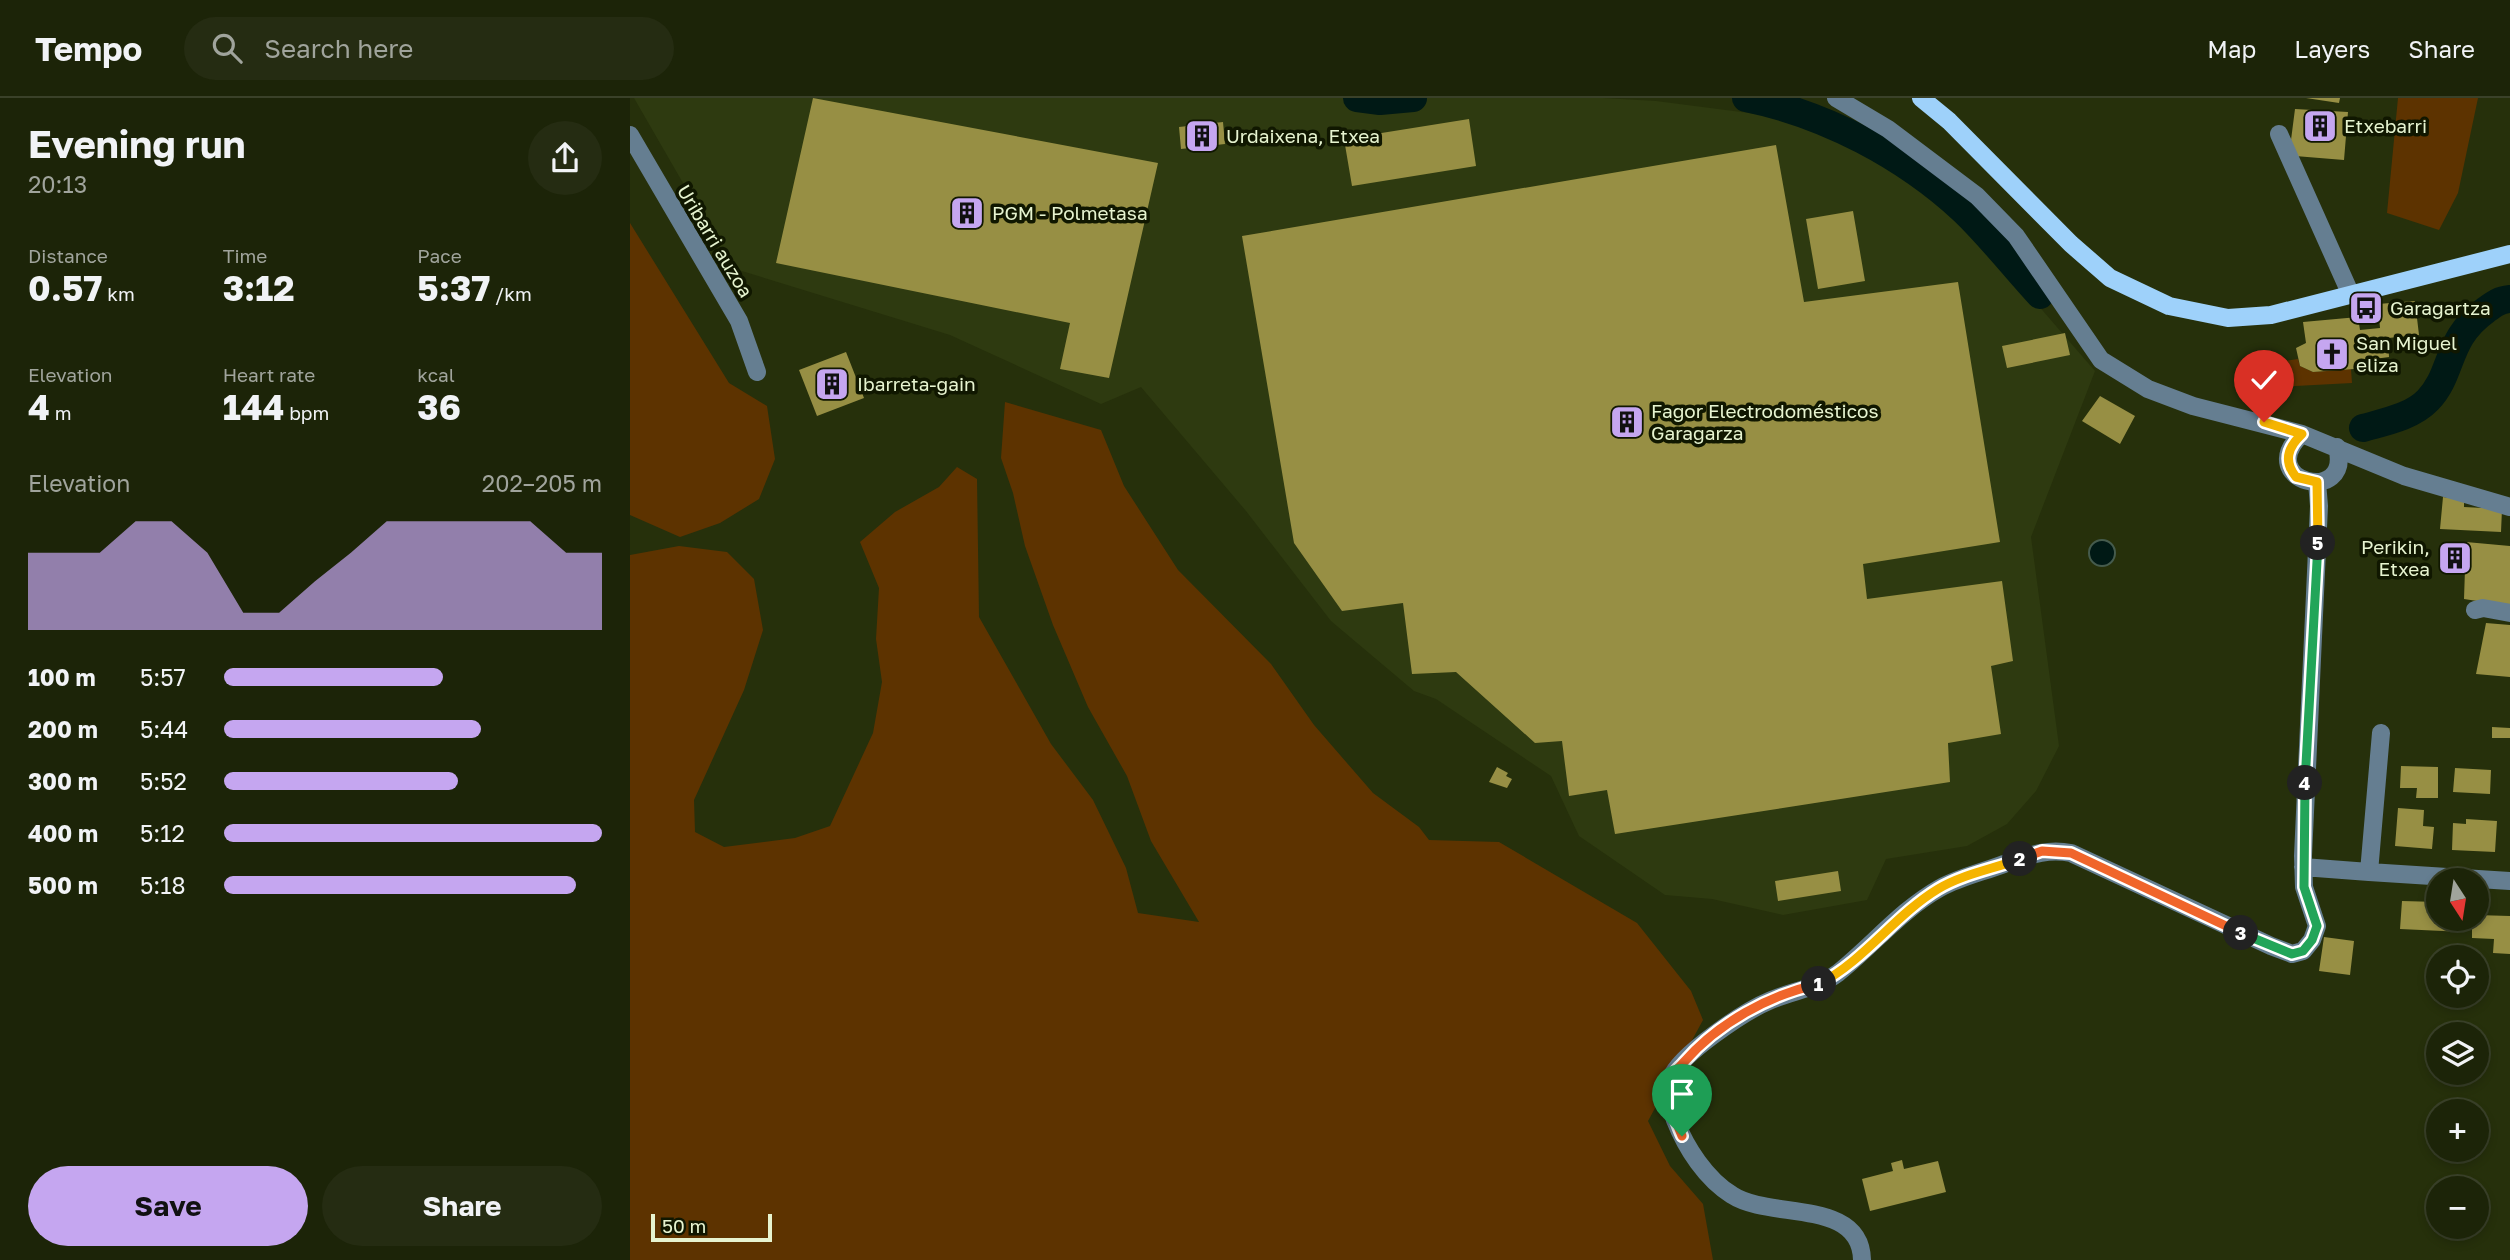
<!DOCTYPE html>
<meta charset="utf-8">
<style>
body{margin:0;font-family:"Golos Text",sans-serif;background:#252c12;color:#f1f3f6;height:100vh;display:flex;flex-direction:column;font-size:26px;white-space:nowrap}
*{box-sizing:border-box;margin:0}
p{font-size:23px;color:#a0a49c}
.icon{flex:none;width:38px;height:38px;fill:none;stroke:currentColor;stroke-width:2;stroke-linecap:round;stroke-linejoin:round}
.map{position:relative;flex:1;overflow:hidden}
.panel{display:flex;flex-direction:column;background:#1c2408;width:630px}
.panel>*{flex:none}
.needle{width:46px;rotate:168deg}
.buttons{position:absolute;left:1796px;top:770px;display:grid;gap:14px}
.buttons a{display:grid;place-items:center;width:63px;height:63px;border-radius:50%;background:#1c2408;box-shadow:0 4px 10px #0003,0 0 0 2px #3a4129;font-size:35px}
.scale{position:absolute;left:21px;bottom:18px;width:121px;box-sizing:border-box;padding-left:7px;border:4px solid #e7f4d0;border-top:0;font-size:19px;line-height:24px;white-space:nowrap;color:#e7f4d0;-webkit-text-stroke:5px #101700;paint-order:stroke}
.pin{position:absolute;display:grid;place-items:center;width:60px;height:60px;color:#fff;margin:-72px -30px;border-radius:50% 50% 50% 0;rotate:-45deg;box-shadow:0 0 7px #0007}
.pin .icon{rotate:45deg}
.km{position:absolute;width:35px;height:35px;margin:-18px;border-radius:50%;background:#222;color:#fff;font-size:19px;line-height:35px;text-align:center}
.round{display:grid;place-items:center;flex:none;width:74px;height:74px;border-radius:37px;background:#252c12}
.headline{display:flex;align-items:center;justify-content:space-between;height:119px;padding:0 28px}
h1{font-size:38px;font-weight:700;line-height:52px}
.metrics{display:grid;grid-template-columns:repeat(3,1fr);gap:10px;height:119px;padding:7px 28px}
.metrics div{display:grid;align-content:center}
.metrics b{font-size:35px;font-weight:700}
.metrics small{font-size:19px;font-weight:400}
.metrics p{font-size:19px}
.chart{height:196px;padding:14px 28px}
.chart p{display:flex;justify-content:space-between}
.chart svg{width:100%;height:126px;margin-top:7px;fill:#c5a6f0;opacity:.7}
.button{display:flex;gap:14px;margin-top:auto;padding:14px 28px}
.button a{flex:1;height:80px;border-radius:42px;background:#c5a6f0;color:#111;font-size:28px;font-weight:700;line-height:80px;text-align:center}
.button a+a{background:#252c12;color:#f1f3f6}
ul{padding:0 28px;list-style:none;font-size:23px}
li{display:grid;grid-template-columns:112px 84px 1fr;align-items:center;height:52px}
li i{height:18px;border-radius:9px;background:#c5a6f0}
header{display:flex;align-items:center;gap:42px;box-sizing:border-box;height:98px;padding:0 35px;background:#1c2408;border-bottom:2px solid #3a4129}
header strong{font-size:33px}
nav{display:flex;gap:38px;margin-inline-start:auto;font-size:24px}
.search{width:490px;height:63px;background:#252c12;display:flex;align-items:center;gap:18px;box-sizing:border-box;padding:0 24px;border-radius:38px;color:#a0a49c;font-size:26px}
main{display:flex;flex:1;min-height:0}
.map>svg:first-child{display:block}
</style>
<header>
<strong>Tempo</strong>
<div class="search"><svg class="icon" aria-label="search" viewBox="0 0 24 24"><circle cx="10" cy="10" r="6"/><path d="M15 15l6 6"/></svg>Search here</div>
<nav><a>Map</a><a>Layers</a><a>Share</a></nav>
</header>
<main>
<section class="panel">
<div class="headline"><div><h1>Evening run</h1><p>20:13</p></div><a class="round"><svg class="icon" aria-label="share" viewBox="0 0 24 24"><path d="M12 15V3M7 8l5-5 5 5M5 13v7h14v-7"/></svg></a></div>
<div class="metrics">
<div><p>Distance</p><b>0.57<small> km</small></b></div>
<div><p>Time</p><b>3:12</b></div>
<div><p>Pace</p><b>5:37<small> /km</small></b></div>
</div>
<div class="metrics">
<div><p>Elevation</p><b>4<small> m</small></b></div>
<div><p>Heart rate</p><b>144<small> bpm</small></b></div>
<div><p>kcal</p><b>36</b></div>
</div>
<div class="chart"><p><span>Elevation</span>202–205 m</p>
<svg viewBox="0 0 160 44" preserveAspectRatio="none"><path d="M0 44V17L10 17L20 17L30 6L40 6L50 17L60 38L70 38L80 27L90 17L100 6L110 6L120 6L130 6L140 6L150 17L160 17V44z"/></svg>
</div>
<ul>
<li><b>100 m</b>5:57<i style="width:58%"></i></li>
<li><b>200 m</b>5:44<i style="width:68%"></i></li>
<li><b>300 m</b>5:52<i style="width:62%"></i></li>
<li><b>400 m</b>5:12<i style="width:100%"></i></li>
<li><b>500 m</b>5:18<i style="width:93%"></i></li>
</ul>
<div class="button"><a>Save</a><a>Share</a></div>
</section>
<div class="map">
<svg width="1880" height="1162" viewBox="0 0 1880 1162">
<rect width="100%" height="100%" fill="#26300b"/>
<path fill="#2e3a10" d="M4,0H973L1026,3L1174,22L1294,92L1375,169L1465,273L1401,439L1429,648L1406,693L1377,726L1337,748L1256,761L1237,802L1153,817L1082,801L1035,797L949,738L921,678L806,601L784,593L701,523L616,413L511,289L471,306L320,237L102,170Z"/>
<path fill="#5d3300" d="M1768,0H1848L1828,95L1809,132L1757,115Z
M0,125L99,285L137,308L145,361L129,401L90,425L50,439L0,417Z
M1668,261L1670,268L1683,274L1721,271L1722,285L1647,289L1648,264Z
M375,304L471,332L494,388L548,472L641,566L684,627L743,695L789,729L799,742L869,744L1007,825L1061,893L1073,922L1018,1023L1040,1068L1073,1106L1083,1162H0V457L49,448L97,454L124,481L133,532L114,592L64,702L65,734L94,749L165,740L200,728L243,635L252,584L246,541L249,490L230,444L265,414L309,389L327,369L347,381L349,519L421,646L463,702L496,770L508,815L569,824L521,743L497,678L458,609L423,527L395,448L383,395L371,360Z"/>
<path fill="#001915" stroke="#455b4d" stroke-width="2" d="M1459 455a13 13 0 1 1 26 0a13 13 0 1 1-26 0Z"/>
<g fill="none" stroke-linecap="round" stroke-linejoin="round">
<path stroke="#001915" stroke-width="28" d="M727,0L750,3L783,0
M1116,0C1195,16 1275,58 1334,113C1361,139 1385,170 1410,197
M1733,330C1754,324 1782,319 1798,302C1824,275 1815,241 1856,212C1864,206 1869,202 1880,201"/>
</g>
<path fill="#978f44" d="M183,0L528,65L479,280L430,271L440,225L146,165Z
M1676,0H1710L1709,5Z
M1665,11L1718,14L1714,62L1665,58L1661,42Z
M839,21L846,68L722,88L714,41Z
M593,24L595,46L551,51L549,29Z
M1146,47L1174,204L1328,184L1370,444L1233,466L1237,501L1372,483L1383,563L1361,568L1371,636L1318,645L1320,684L985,736L977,692L939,698L932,643L905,645L826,574L782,576L773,505L712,513L664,445L612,138Z
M1223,113L1235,183L1188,191L1176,121Z
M1785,203L1789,237L1758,240L1759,259L1737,262L1738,270L1683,274L1670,268L1666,250L1676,245L1673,224L1728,219L1730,232L1750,230L1748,206Z
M1435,235L1440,257L1377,270L1372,248Z
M216,254L234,300L187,318L169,272Z
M1470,298L1505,318L1490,346L1452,323Z
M1813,399L1834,402V409L1872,411L1871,434L1810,431Z
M1836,444L1880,448V508L1834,501L1835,471L1814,470L1815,449L1836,450Z
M1856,525L1880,527V579L1846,576Z
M1862,629L1880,630V640H1862Z
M1771,668L1808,669V700H1786L1787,690H1770Z
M867,669L878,675L876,678L882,681L877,690L859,684Z
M1825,670L1861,672L1860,696L1823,694Z
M1768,710L1794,712L1793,728L1804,729L1802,751L1765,748Z
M1836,721L1867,723L1865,754L1822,752L1823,725L1836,726Z
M1208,773L1211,793L1148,803L1145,783Z
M1772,803L1808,804V821H1834V834L1770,831Z
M1846,817L1880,818V856L1863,855L1864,841L1842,840V821H1846Z
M1694,839L1724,843L1720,877L1689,873Z
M1272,1062L1274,1071L1308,1063L1316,1094L1240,1113L1232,1081L1263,1073L1261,1065Z"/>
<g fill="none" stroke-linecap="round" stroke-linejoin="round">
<path stroke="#657e91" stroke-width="18" d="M1206,0L1258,31L1347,98L1386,138L1471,262L1518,291L1563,308L1672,336L1774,378L1880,409
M1649,36L1721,197
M0,37L109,223L127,274
M1672,336C1622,383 1723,409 1707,349
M1845,512L1853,510L1880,515
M1673,769L1739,774L1751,635
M1739,774L1880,783
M1232,1162C1231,1100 1140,1122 1102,1097C1076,1081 1056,1050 1045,1022C1041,1009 1036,994 1041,980C1049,957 1115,913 1139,903C1162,893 1188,890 1208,875C1242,848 1271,812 1310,790C1330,779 1353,774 1374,766C1398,758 1416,750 1441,755L1641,848L1662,856L1673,853L1682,842L1687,828L1674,789L1673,758L1689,408L1687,384"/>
<path stroke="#9ed1fa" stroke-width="18" d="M1291,0L1319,23L1441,146L1480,180L1539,208L1598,220L1641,217L1880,156"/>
</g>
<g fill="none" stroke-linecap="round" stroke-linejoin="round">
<g stroke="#fff" stroke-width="14">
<path id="split-1" d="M1052,1038C1046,1023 1036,1003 1039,986C1040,976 1048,971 1054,964C1088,925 1139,897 1189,886"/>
</g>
<g stroke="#fff" stroke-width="14">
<path id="split-2" d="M1189,886C1234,863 1265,817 1308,791C1333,776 1363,771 1390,761"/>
</g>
<g stroke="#fff" stroke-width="14">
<path id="split-3" d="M1390,761L1412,753L1441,755L1611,835"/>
</g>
<g stroke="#fff" stroke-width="14">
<path id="split-4" d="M1611,835L1662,856L1673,853L1682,842L1687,828L1674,789L1675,685"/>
</g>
<g stroke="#fff" stroke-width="14">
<path id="split-5" d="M1675,685L1688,445"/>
</g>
<g stroke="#fff" stroke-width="14">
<path id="split-6" d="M1634,324L1672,336C1658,349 1653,363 1666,379L1687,384L1688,445"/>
</g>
<use href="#split-1" stroke="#f0652b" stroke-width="9"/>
<use href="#split-2" stroke="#f5b400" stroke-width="9"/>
<use href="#split-3" stroke="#f0652b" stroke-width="9"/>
<use href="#split-4" stroke="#22a559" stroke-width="9"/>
<use href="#split-5" stroke="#22a559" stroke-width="9"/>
<use href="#split-6" stroke="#f5b400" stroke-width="9"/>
</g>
<defs>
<g id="building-square" transform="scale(1.75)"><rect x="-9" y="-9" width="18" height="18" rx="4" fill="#c5a6f0" stroke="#101700"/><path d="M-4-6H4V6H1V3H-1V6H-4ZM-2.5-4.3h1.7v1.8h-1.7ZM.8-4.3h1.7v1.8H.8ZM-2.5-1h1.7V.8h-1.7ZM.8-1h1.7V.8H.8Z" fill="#111"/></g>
<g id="bus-square" transform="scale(1.75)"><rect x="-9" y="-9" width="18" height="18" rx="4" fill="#c5a6f0" stroke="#101700"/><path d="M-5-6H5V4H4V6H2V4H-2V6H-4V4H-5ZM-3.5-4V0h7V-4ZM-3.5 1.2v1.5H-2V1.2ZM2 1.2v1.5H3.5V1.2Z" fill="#111"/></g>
<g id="church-square" transform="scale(1.75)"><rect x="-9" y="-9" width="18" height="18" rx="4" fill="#c5a6f0" stroke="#101700"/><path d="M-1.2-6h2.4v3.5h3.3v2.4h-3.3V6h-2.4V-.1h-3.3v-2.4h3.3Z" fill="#111"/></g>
</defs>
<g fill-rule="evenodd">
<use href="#building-square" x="1690" y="28"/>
<use href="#building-square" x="572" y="38"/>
<use href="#building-square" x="337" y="115"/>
<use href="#bus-square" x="1736" y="210"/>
<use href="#church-square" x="1702" y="256"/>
<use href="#building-square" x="202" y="286"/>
<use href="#building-square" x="997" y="324"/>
<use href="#building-square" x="1825" y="460"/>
</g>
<g text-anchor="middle" stroke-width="7" stroke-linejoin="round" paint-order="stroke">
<g font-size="19" fill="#e7f4d0" stroke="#101700" text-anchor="start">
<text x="1714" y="35">Etxebarri</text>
<text x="596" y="45">Urdaixena, Etxea</text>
<text x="362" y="122">PGM - Polmetasa</text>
<text x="1760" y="217">Garagartza</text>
<text x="1726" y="252">San Miguel<tspan x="1726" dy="22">eliza</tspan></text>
<text x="227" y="293">Ibarreta-gain</text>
<text x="1021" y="320">Fagor Electrodomésticos<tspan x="1021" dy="22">Garagarza</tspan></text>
<text x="1800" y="456" text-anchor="end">Perikin,<tspan x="1800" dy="22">Etxea</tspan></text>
</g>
<g font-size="19" fill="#e7f4d0" stroke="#101700">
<text transform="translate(85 143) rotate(59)" y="7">Uribarri auzoa</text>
</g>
</g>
</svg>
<div class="buttons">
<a><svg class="needle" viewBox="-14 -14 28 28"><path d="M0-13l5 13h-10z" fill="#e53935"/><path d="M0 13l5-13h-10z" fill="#a0a49c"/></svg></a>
<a><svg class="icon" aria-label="locate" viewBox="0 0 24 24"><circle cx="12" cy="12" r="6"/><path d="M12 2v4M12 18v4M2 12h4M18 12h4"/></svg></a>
<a><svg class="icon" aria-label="layers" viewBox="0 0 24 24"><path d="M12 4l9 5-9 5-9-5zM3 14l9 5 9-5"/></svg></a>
<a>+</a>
<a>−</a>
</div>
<div class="scale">50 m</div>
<div class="pin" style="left:1052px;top:1038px;background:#1e9e55"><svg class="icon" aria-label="arrive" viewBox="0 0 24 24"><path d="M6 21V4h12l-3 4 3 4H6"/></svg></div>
<div class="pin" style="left:1634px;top:324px;background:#d93025"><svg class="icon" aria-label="check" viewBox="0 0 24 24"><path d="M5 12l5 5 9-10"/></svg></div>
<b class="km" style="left:1189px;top:886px">1</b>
<b class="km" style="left:1390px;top:761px">2</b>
<b class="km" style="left:1611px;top:835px">3</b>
<b class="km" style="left:1675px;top:685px">4</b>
<b class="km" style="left:1688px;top:445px">5</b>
</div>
</main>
